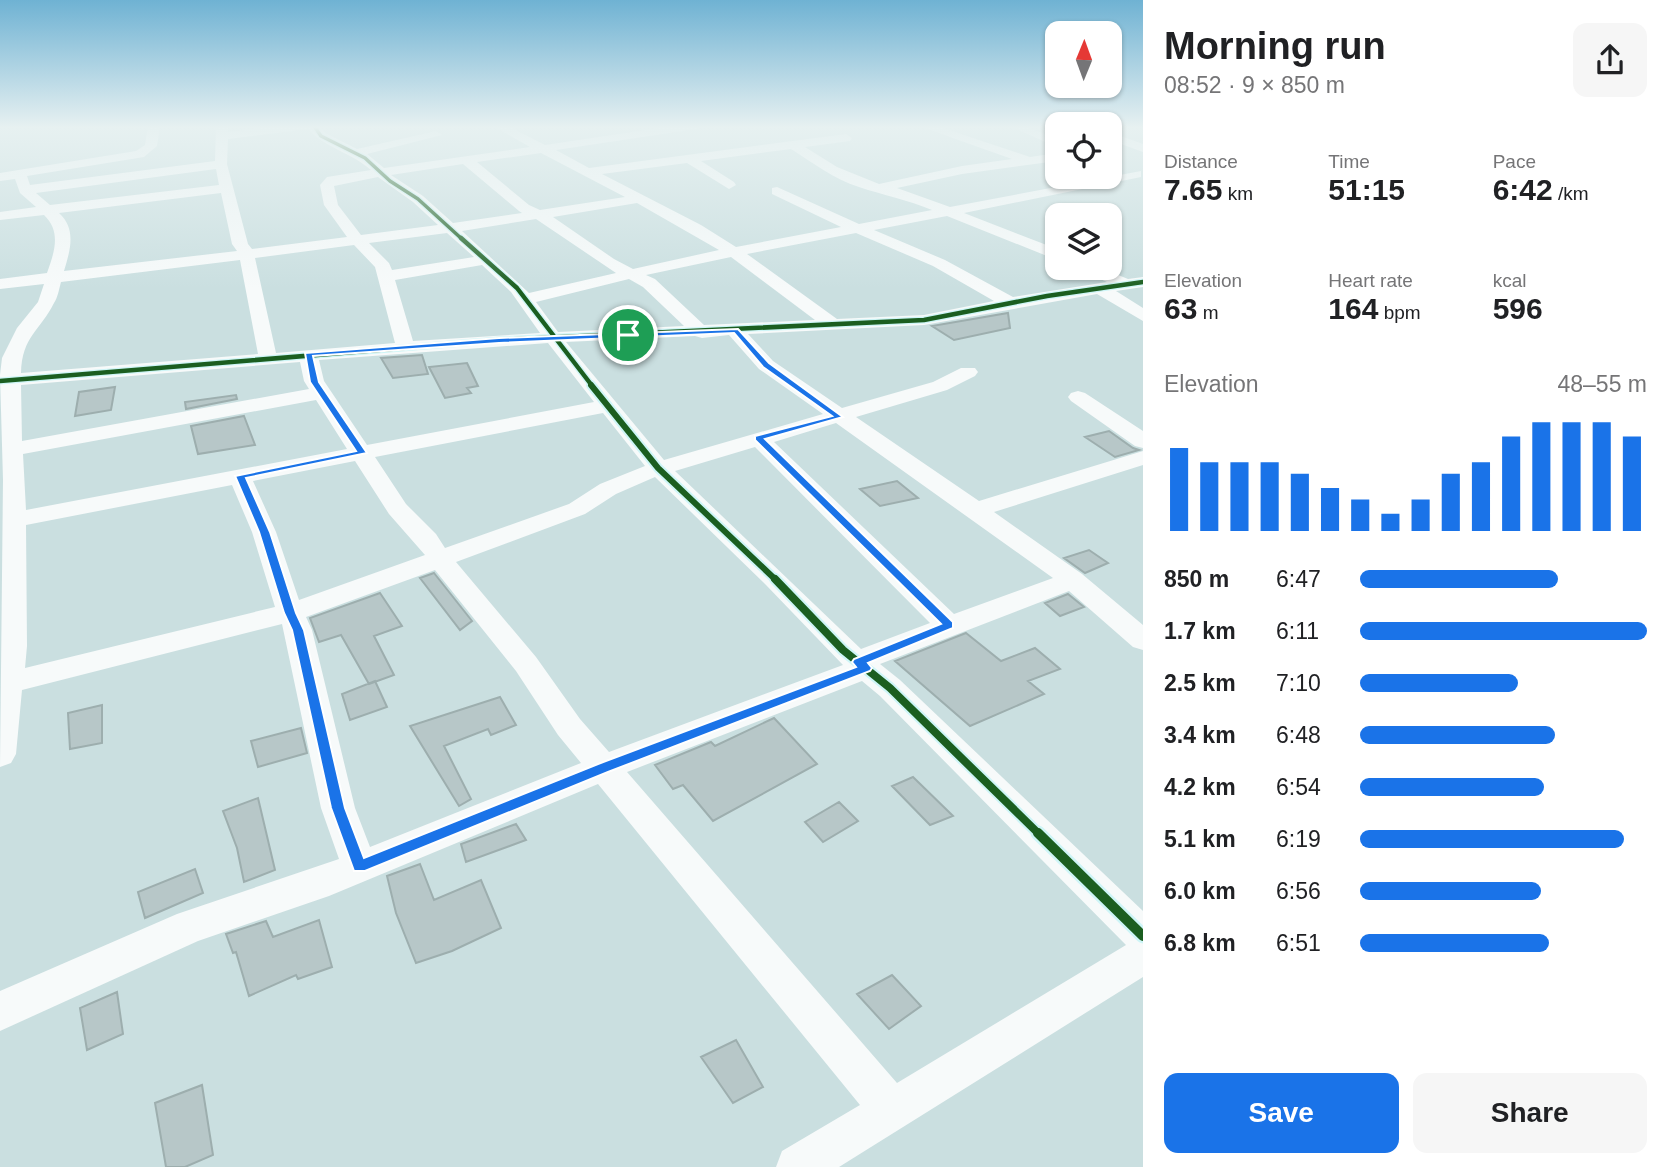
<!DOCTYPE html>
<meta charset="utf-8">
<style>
body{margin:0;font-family:Helvetica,sans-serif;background:#f6f6f6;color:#202124;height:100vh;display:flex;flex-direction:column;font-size:26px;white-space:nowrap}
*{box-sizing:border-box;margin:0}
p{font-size:23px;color:#757577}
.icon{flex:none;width:38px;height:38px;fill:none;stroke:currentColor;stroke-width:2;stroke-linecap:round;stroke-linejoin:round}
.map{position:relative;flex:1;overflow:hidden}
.panel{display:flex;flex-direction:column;background:#fff;width:525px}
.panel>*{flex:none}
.needle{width:46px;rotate:1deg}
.buttons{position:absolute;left:1045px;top:21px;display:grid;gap:14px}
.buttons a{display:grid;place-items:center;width:77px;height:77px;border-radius:14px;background:#fff;box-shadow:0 2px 5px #0004;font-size:35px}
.pin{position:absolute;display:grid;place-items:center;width:60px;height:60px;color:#fff;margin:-30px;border:4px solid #fff;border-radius:50%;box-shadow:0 2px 7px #0007}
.round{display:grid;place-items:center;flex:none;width:74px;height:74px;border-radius:14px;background:#f6f6f6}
.headline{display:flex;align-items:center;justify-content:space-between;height:119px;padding:0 21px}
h1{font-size:38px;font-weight:800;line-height:52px}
.metrics{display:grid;grid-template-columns:repeat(3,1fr);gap:10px;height:119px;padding:7px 21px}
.metrics div{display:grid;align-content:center}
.metrics b{font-size:30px;font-weight:800}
.metrics small{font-size:19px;font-weight:400}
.metrics p{font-size:19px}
.chart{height:196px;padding:14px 21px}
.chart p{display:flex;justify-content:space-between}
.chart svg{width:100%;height:126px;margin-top:7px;stroke:#1a73e8;stroke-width:6}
.primary-button{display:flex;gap:14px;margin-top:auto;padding:14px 21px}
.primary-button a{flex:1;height:80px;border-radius:14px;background:#1a73e8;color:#fff;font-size:28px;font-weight:800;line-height:80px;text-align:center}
.primary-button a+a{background:#f6f6f6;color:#202124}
ul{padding:0 21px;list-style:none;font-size:23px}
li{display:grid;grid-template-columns:112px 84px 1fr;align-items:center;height:52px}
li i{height:18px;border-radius:9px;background:#1a73e8}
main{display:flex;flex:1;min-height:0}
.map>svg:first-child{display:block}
</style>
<main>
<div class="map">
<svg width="1143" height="1167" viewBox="0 0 1143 1167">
<rect width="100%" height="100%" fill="#cadfe0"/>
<path fill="#b7c7c8" stroke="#9daeae" stroke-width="2" d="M1008,313L1010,328L954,340L932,326Z
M422,355L428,374L393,378L381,358Z
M467,363L478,386L467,388L471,393L445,398L429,367Z
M115,387L111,410L75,416L79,392Z
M236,395L237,399L186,409L185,402Z
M244,416L255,445L198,454L191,426Z
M1109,431L1133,448L1139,450L1115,457L1085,437Z
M897,481L918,498L880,506L860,489Z
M1089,550L1108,563L1085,573L1064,558Z
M434,573L472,621L460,630L420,578Z
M380,593L402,626L374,636L394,675L369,684L341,635L319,642L310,618Z
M1068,594L1084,607L1060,616L1045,603Z
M966,633L1001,661L1035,648L1060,669L1028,681L1044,694L970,726L895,661Z
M375,681L387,707L350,720L342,694Z
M500,697L516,725L491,735L488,729L444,746L471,799L459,806L410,726Z
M102,705V743L70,749L68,713Z
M774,718L817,764L713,821L683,785L673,789L655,765L711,742L715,746Z
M301,728L307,753L258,767L251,741Z
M913,777L953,816L930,825L892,786Z
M258,798L275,870L244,882L237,848L223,811Z
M839,802L858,821L823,842L805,822Z
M516,824L526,840L466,862L461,844Z
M420,864L434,900L481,880L501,928L452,951L416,963L396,913L387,876Z
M195,869L203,893L145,918L138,892Z
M319,920L332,967L298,979L296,975L249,996L236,952L233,953L226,934L266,921L273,937Z
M892,975L921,1006L889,1029L857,994Z
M117,992L123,1034L87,1050L80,1008Z
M736,1040L763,1087L733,1103L701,1057Z
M202,1085L213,1155L185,1167H166L155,1103Z"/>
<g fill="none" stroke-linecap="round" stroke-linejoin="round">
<path fill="#f7fafa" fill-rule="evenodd" d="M148,126H160L157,146L144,157L27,176L30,185L215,161L216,126H228V132L277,126H320L325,133L357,149L436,131L442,135L367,154L384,168L530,147L493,126H508L545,145L672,126H702L696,129L556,150L589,168L846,134L852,138L850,141L805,147L837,167L879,184L962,166L1012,159L919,126H937L1030,157L1057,153V161L962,174L897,188L950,207L1141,171V177L964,213L1057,249V260L947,216L874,230L945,260L1013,297L1107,282L1082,271L1080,268H1101L1128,279L1143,277V287L1116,291L1143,308V321L1097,294L924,325L748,334L773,361L842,408L933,382L961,368H975L978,372L975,376L947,390L856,417L979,501L1143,451V465L994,512L1082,574L1143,625V650L1133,647L1069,591L880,664L900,680L1143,911V977L839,1167H776L782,1151L860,1105L598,784L329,896L198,941L0,1031V991L177,914L339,859L321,808L282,624L22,690L16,754L11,763L0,767L3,480L0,375L2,358L17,328L38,302L44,284L0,289V279L47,273C54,253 62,232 44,215L0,220V212L36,207L20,193L15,179L0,181V173L136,151L145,145ZM308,129C325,148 352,153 371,170L327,177L320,185L324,205L347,237L252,249L248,244L227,164L228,139ZM791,149C813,163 834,179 859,187C883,195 908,200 932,210L859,224L777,187L772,188V194L841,227L736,247L701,225L602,174L687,163L729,189L736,185L734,182L701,161ZM541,153L625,197L540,210L529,205L477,162ZM463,164L519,211L522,213L453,223L423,196L391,175ZM216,169L219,185L50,205L36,193ZM378,177L413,202L438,225L361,235L338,205L334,186ZM221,193L232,244L237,251L64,271C70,251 77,229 59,213ZM637,203L719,250L633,269L614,259L553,217ZM536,219L616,273L529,293L462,231ZM447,233L474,257L392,270L389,263L369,243ZM856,233L933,266L994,301L924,315L837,319L747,254ZM354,245L375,267L395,343L276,353L255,258ZM731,257L815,320L704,325L655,279L646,275ZM240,260L258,354L21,373C22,336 40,331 54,303C58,297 59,289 61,282ZM482,265L511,292L540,333L413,341L395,280ZM629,279L643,287L684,326L558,332L536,302ZM729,335L759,369L823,414L664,460L566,342L695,336L702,338ZM548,343L594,402L367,445L324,381L319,360ZM300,362L304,381L309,389L22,441L21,385ZM316,400L347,449L26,510L23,454ZM603,413L645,466L600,484L569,504L445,548L436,534L406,504L375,457ZM836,423L1053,578L954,614L774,442ZM755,447L930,623L861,649L675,471ZM355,461L389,514L425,555L299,600L276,532L253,481ZM655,477L766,585L843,665L609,752L580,719L536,657L456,562L585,514L616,494ZM232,485L252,532L275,607L25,668L27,646L26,525ZM435,570L516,671L558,735L581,763L370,847L355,808L312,630L306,617ZM862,681L880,696L1126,945L897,1083L627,772Z
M1009,126H1025L1057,139V147Z
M1110,132L1143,144V152L1110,140Z
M1078,391L1085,393L1143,431V448L1135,446L1071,401L1068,397L1071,393Z"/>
<g stroke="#cef5f7" stroke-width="6">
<path id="cycleway-far4" d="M314,126L321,136L365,158L390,181L418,199L463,240"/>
</g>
<g stroke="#cef5f7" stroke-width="7">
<path id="cycleway-far3" d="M461,238L517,288L593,387
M0,381L499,340L924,320L1047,296L1143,282"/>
</g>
<g stroke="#cef5f7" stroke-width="10">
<path id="cycleway-far2" d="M591,385L658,468L777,581"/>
</g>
<g stroke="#cef5f7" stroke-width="12">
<path id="cycleway-far1" d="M775,579L843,650L890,688L1040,835"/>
</g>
<g stroke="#cef5f7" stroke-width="15">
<path id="cycleway" d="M1038,833L1143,936"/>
</g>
<use href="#cycleway-far4" stroke="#1b5e20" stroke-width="3.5"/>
<use href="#cycleway-far3" stroke="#1b5e20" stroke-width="4.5"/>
<use href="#cycleway-far2" stroke="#1b5e20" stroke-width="6"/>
<use href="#cycleway-far1" stroke="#1b5e20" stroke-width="8"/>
<use href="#cycleway" stroke="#1b5e20" stroke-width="10"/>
</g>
<linearGradient id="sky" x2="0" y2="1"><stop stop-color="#6fb2d3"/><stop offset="0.44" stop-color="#e7f1f1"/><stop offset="1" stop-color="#e7f1f1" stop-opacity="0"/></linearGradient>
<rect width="1143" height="289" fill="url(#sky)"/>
<path fill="#1a73e8" stroke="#fff" stroke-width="2" fill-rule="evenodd" d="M738,329L769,363L843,417L765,439L953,622V628L868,663L872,668L870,671L608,772L365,871H354L331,808L292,630L284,613L259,532L235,476L356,451L310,382L305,353L499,338ZM734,333L763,367L832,416L755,436V440L941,624L854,659L852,662L856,667L598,764L364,858L345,808L304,630L296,613L270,532L246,478L367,453L319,382L313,356L499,343Z"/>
</svg>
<div class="buttons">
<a><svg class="needle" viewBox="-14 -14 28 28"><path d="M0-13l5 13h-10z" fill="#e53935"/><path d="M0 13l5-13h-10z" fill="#757577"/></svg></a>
<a><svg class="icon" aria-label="locate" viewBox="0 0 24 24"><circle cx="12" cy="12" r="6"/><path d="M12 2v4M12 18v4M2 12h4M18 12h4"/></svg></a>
<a><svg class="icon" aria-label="layers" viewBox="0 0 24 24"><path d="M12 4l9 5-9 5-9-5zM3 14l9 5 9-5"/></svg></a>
</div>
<div class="pin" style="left:628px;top:335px;background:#1e9e55"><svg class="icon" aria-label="arrive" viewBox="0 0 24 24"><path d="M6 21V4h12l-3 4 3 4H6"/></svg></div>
</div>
<section class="panel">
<div class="headline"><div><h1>Morning run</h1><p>08:52 · 9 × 850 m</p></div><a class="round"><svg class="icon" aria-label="share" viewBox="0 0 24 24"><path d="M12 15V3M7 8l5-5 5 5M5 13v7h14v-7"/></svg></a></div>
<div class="metrics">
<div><p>Distance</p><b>7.65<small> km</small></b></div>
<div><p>Time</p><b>51:15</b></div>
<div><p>Pace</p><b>6:42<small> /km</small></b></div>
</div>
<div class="metrics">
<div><p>Elevation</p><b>63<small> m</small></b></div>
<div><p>Heart rate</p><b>164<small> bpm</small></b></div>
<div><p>kcal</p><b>596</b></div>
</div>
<div class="chart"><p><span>Elevation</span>48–55 m</p>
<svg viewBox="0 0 160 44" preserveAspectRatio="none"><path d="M5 44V15M15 44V20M25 44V20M35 44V20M45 44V24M55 44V29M65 44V33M75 44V38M85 44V33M95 44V24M105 44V20M115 44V11M125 44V6M135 44V6M145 44V6M155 44V11"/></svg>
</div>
<ul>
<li><b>850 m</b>6:47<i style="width:69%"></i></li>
<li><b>1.7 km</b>6:11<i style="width:100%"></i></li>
<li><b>2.5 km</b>7:10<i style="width:55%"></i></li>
<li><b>3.4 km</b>6:48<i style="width:68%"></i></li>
<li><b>4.2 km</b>6:54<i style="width:64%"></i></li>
<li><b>5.1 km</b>6:19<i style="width:92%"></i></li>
<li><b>6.0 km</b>6:56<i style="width:63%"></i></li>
<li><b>6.8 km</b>6:51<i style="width:66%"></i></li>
</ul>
<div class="primary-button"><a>Save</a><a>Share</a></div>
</section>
</main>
